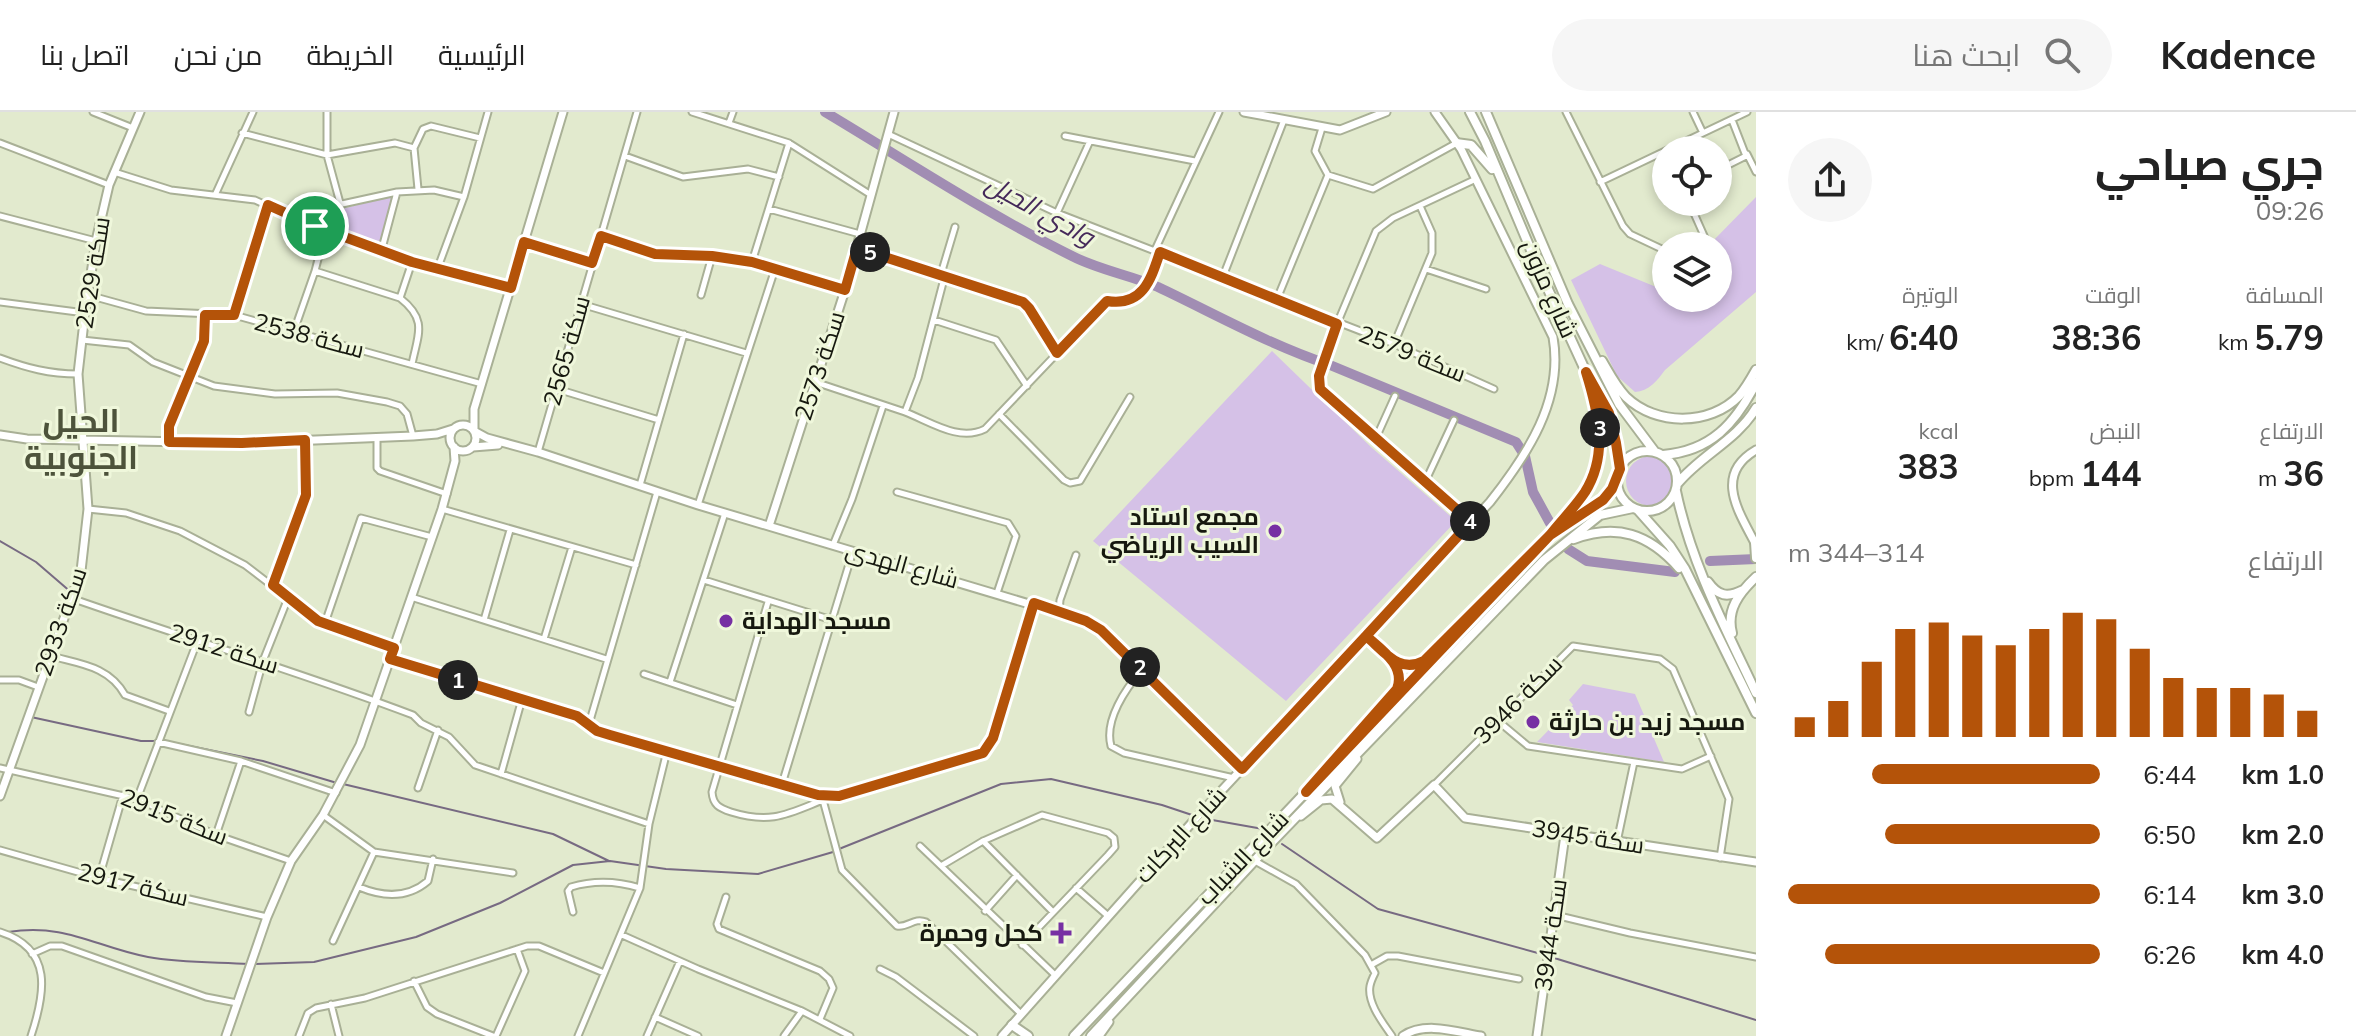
<!DOCTYPE html>
<html lang="ar">
<meta charset="utf-8">
<style>
body{margin:0;font-family:Mulish,Cairo,sans-serif;background:#f6f6f6;color:#222;direction:rtl;height:100vh;display:flex;flex-direction:column;font-size:30px;white-space:nowrap}
*{box-sizing:border-box;margin:0}
p{font-size:26px;color:#767676}
.icon{flex:none;width:44px;height:44px;fill:none;stroke:currentColor;stroke-width:2;stroke-linecap:round;stroke-linejoin:round}
.map{position:relative;flex:1;overflow:hidden;direction:ltr}
.details{display:flex;flex-direction:column;background:#fff;width:600px}
.details>*{flex:none}
.tools{position:absolute;left:1652px;top:24px;display:grid;gap:16px}
.tools a{display:grid;place-items:center;width:80px;height:80px;border-radius:50%;background:#fff;box-shadow:0 4px 12px #0003;font-size:40px}
.pin{position:absolute;display:grid;place-items:center;width:68px;height:68px;color:#fff;margin:-34px;border:4px solid #fff;border-radius:50%;box-shadow:0 2px 8px #0007}
.km{position:absolute;width:40px;height:40px;margin:-20px;border-radius:50%;background:#222;color:#fff;font-size:22px;line-height:40px;text-align:center}
.round{display:grid;place-items:center;flex:none;width:84px;height:84px;border-radius:42px;background:#f6f6f6}
.head{display:flex;align-items:center;justify-content:space-between;height:136px;padding:0 32px}
h1{font-size:44px;font-weight:700;line-height:60px}
.figures{display:grid;grid-template-columns:repeat(3,1fr);gap:12px;height:136px;padding:8px 32px}
.figures div{display:grid;align-content:center}
.figures b{font-size:34px;font-weight:700}
.figures small{font-size:22px;font-weight:400}
.figures p{font-size:22px}
.chart{height:224px;padding:16px 32px}
.chart p{display:flex;justify-content:space-between}
.chart svg{width:100%;height:144px;margin-top:8px;stroke:#b45309;stroke-width:6}
ul{padding:0 32px;list-style:none;font-size:26px}
li{display:grid;grid-template-columns:128px 96px 1fr;align-items:center;height:60px}
li i{height:20px;border-radius:10px;background:#b45309}
header{display:flex;align-items:center;gap:48px;box-sizing:border-box;height:112px;padding:0 40px;background:#fff;border-bottom:2px solid #e0e0e0}
header strong{font-size:38px}
nav{display:flex;gap:44px;margin-inline-start:auto;font-size:28px}
.search{width:560px;height:72px;background:#f6f6f6;display:flex;align-items:center;gap:20px;box-sizing:border-box;padding:0 28px;border-radius:44px;color:#767676;font-size:30px}
main{display:flex;flex:1;min-height:0}
.map>svg:first-child{display:block}
</style>
<header>
<strong>Kadence</strong>
<div class="search"><svg class="icon" aria-label="search" viewBox="0 0 24 24"><circle cx="10" cy="10" r="6"/><path d="M15 15l6 6"/></svg>ابحث هنا</div>
<nav><a>الرئيسية</a><a>الخريطة</a><a>من نحن</a><a>اتصل بنا</a></nav>
</header>
<main>
<section class="details">
<div class="head"><div><h1>جري صباحي</h1><p>09:26</p></div><a class="round"><svg class="icon" aria-label="share" viewBox="0 0 24 24"><path d="M12 15V3M7 8l5-5 5 5M5 13v7h14v-7"/></svg></a></div>
<div class="figures">
<div><p>المسافة</p><b>5.79<small> km</small></b></div>
<div><p>الوقت</p><b>38:36</b></div>
<div><p>الوتيرة</p><b>6:40<small> /km</small></b></div>
</div>
<div class="figures">
<div><p>الارتفاع</p><b>36<small> m</small></b></div>
<div><p>النبض</p><b>144<small> bpm</small></b></div>
<div><p>kcal</p><b>383</b></div>
</div>
<div class="chart"><p><span>الارتفاع</span>314–344 m</p>
<svg viewBox="0 0 160 44" preserveAspectRatio="none"><path d="M5 44V38M15 44V33M25 44V21M35 44V11M45 44V9M55 44V13M65 44V16M75 44V11M85 44V6M95 44V8M105 44V17M115 44V26M125 44V29M135 44V29M145 44V31M155 44V36"/></svg>
</div>
<ul>
<li><b>1.0 km</b>6:44<i style="width:73%"></i></li>
<li><b>2.0 km</b>6:50<i style="width:69%"></i></li>
<li><b>3.0 km</b>6:14<i style="width:100%"></i></li>
<li><b>4.0 km</b>6:26<i style="width:88%"></i></li>
</ul>
</section>
<div class="map">
<svg width="1756" height="924" viewBox="0 0 1756 924">
<rect width="100%" height="100%" fill="#e2eace"/>
<path fill="#d5c1e7" d="M391,84L394,88L381,134H376L322,115L331,100Z
M1756,85V180L1665,258C1657,269 1649,279 1635,280L1617,264L1571,168L1600,152L1666,179V186H1682L1701,195L1710,186H1718V177L1732,162L1718,149V134H1708Z
M1272,239L1371,335L1456,409L1286,589L1093,429Z
M1626 369a25 25 0 1 1 50 0a25 25 0 1 1-50 0Z
M1583,572L1635,582L1664,650L1537,630L1573,593L1569,588Z"/>
<g fill="none" stroke-linecap="round" stroke-linejoin="round">
<path stroke="#776a82" stroke-width="2" d="M0,429L36,450L72,481
M31,605L141,629H154
M165,629L263,649L337,671
M343,672L553,722L609,749
M1201,706L1263,717
M1282,732L1378,797L1545,843
M839,737L1001,672L1051,667L1162,693L1195,704
M8,820C67,811 95,835 148,845C181,851 216,850 249,852
M1551,845L1756,908
M255,852L314,850L416,825L500,791L573,753L610,749L666,757L758,762L833,740"/>
<path stroke="#a18db3" stroke-width="10" d="M825,0C907,49 987,102 1072,144C1099,158 1130,163 1158,175C1215,202 1270,233 1330,253L1516,330L1525,344L1533,380L1550,411
M1568,437L1587,449L1675,460
M1710,449L1756,447"/>
<g stroke="#a9b096" stroke-width="9">
<path id="street" d="M93,0L133,16
M327,0V43L340,91
M692,0L789,31L871,83
M1566,0L1623,114L1630,122L1666,139
M1693,0L1703,21
M729,11L733,0
M242,21L327,43L395,31L414,36
M888,22L1057,101L1394,232L1494,277
M1065,24L1195,49
M0,31L109,73
M1747,42L1756,60
M625,44L683,65L748,57L779,65
M1718,58L1746,44L1732,8
M114,60L171,78L255,88L325,120L381,140L437,158L510,176
M1328,63L1373,77L1455,32
M1600,70L1747,0
M418,77L414,36L423,17L431,14L480,26
M216,81L253,0
M1689,90L1705,126
M769,97L860,122
M1057,101L1090,29
M0,104L96,129
M315,114L333,94L397,80L434,78L464,85
M601,124L655,142L712,144L752,150L845,178
M524,130L592,151
M857,136L1023,190L1029,196L1057,241
M1155,138L1219,0
M381,140L397,80
M752,150L789,31
M1426,157L1486,177
M437,158L464,85L488,0
M315,159L400,186C428,208 418,222 412,252
M941,162L955,115
M1222,167L1284,8
M88,183L146,199L234,203L482,272
M701,183L712,144
M400,186L412,150
M1277,187L1328,63L1315,39L1322,16
M0,190L85,201
M581,192L746,241
M234,203L268,93
M934,208L996,228L1027,274
M294,219L315,159L325,120
M82,228L129,233L153,250L214,274L275,282L337,281L387,290L400,294L407,302L413,324
M1394,232L1432,141V121L1420,94
M0,246C27,256 49,262 78,262
M815,270L905,300L918,266L945,163
M557,277L659,308
M905,300C931,310 959,330 985,317L1107,189C1143,195 1151,167 1160,140
M999,302L1064,368L1070,371L1080,369L1130,285
M377,325V356L380,359L447,382
M1376,326L1395,284
M169,330V314L204,229L205,203
M538,340L637,0
M1426,368L1454,308
M640,373L684,222
M897,380L1008,411L1016,424L997,481
M698,393L775,157
M88,397L126,401L180,419L245,453L318,509L394,536
M442,397L636,453
M1471,410L1325,283L1318,272L1337,212L1376,119L1393,106L1476,67
M833,433L852,387L883,294
M704,468L832,508
M273,473L306,383L305,328
M411,485L606,547
M71,486C185,526 300,560 413,603L421,611L449,625L475,653L649,712
M768,490L712,680C713,693 719,696 731,700C773,713 789,701 828,686
M1059,500L1060,488L1076,443
M484,508L510,418
M325,511L361,406L432,425
M544,527L572,435
M51,544C80,552 109,554 125,583L169,599
M390,547L577,604L597,619L610,623L830,685L976,645L983,641L993,626L1033,492
M1142,558C1126,576 1104,608 1111,634L1124,641L1234,666
M644,562L737,593
M0,568H19L38,575
M670,570L725,401
M249,600L263,549L288,486
M1498,609L1528,634L1682,657L1711,644
M589,612L657,380
M158,630L241,649
M0,656L137,687L216,723L291,749
M501,662L522,587
M782,672L853,439
M1434,673L1573,534L1660,547L1673,557L1729,687L1720,746
M418,676L438,618
M137,687L197,530
M823,688L842,758L897,814C908,816 914,805 926,810L1021,902
M323,703L374,740L513,761
M216,723L241,649L336,681
M983,729L1053,800
M1617,730L1634,650
M920,734L1055,863
M0,738L99,766L267,805
M1255,749L1296,772L1365,843L1375,861C1373,865 1371,869 1370,874C1367,891 1383,911 1392,924
M941,754L983,729L1042,703L1108,721L1114,726L1115,735L1108,743L1022,833
M99,766L123,683
M359,775C383,785 407,787 428,769L433,747
M1076,776L1107,803
M726,785L717,812L719,817L820,859L829,867L833,876L820,907
M985,799L1017,763
M573,800L568,779L571,775C594,768 617,769 640,776
M1555,803L1630,821L1756,845
M0,820C54,837 45,882 31,924
M622,823L698,857L802,899L850,924
M333,829L374,740
M32,842L50,834H62L206,885L237,891
M1371,853L1387,844H1398L1519,867
M880,857L896,865L974,924
M414,869L427,895L437,902L493,924
M331,892L339,924
M655,905L698,924
M299,924L308,901L316,896L365,886L527,834H539L604,861
M496,924L525,859L517,837
M578,924L640,776L649,712L667,639
M647,924L680,849
M784,924L802,899"/>
</g>
<g stroke="#a9b096" stroke-width="11">
<path id="secondary" d="M1244,0L1340,18L1386,0
M450 326a13 13 0 1 1 26 0a13 13 0 1 1-26 0Z
M474,317V297L563,0
M476,320L487,326L538,340L698,393L1086,509L1116,532L1242,657
M0,323L27,327L242,331L413,324L437,322L453,317
M473,335L498,333
M1756,338C1713,363 1739,400 1756,433
M769,414L845,178L894,0
M0,684L81,459L88,397L78,262L85,201L96,129L109,73L140,0
M1340,690L1335,674L1357,647
M1301,704L1321,688L1332,687L1377,726L1434,673L1465,706L1756,750
M226,924L267,805L291,749L323,703L360,633L442,397L455,349L454,335
M1002,924L1197,705L1490,390C1527,343 1564,288 1553,225L1461,37L1435,0
M1099,924L1109,910
M1403,924C1425,909 1457,920 1481,924
M1537,924L1565,723"/>
</g>
<g stroke="#a9b096" stroke-width="12">
<path id="primary" d="M1470,0L1485,29L1541,162L1586,260L1609,301L1620,357
M1486,0L1568,192L1619,292L1655,340
M1456,31L1471,33L1492,57
M1602,249C1609,261 1616,275 1626,285C1656,314 1710,314 1739,284C1746,276 1751,267 1756,258
M1617 369a30 30 0 1 1 60 0a30 30 0 1 1-60 0Z
M1663,343C1711,339 1735,312 1756,271
M1678,371C1701,343 1737,328 1756,296
M1676,379C1691,451 1725,515 1756,581
M1638,398L1670,434L1685,457L1756,601
M1558,413C1567,402 1579,391 1586,378C1606,345 1600,307 1590,272
M1574,427C1617,411 1649,422 1679,456
M1755,430L1756,446
M1708,470C1718,484 1727,486 1743,478
M1732,521C1726,498 1739,481 1756,465
M1366,524L1392,549L1400,561L1397,577L1391,583
M1394,549C1407,555 1417,556 1428,545
M1012,913L1028,924
M1074,924L1550,423L1603,388L1617,368
M1091,924L1272,730L1544,448L1600,403L1633,396"/>
</g>
<use href="#street" stroke="#fff" stroke-width="5"/>
<use href="#secondary" stroke="#fff" stroke-width="7"/>
<use href="#primary" stroke="#fff" stroke-width="8"/>
</g>
<g fill="none" stroke-linecap="round" stroke-linejoin="round">
<g stroke="#fff" stroke-width="16">
<path id="route" d="M315,114L268,93L234,203H205L204,229L169,314V330L242,331L305,328L306,383L273,473L318,509L394,536L390,547L577,604L597,619L610,623L818,683L839,684L983,641L993,626L1034,491L1086,509L1101,518L1242,657L1366,524C1385,540 1399,562 1424,549L1550,423L1603,388L1612,377L1620,357L1616,331L1609,301L1586,260C1598,299 1609,342 1585,380C1575,395 1561,409 1550,423L1306,680L1397,577C1406,554 1382,538 1366,524L1471,410L1320,277L1319,264L1337,212L1160,140C1151,167 1143,195 1107,189L1057,241L1029,196L1023,190L857,136L845,178L752,150L712,144L655,142L601,124L592,151L524,130L511,176L412,150L315,114"/>
</g>
<use href="#route" stroke="#b45309" stroke-width="10"/>
</g>
<g fill="#7730a3" stroke="#eff7db" stroke-width="3">
<circle cx="1275" cy="419" r="8"/>
<circle cx="726" cy="509" r="8"/>
<circle cx="1533" cy="610" r="8"/>
<path d="M1057 809h8v8h8v8h-8v8h-8v-8h-8v-8h8z"/>
</g>
<g text-anchor="middle" stroke-width="6" stroke-linejoin="round" paint-order="stroke">
<g font-size="24" fill="#16180f" stroke="#eff7db">
<text transform="translate(93 161) rotate(-81)" y="8">سكة 2529</text>
<text transform="translate(1549 177) rotate(66)" y="8">شارع مزون</text>
<text transform="translate(309 224) rotate(15)" y="8">سكة 2538</text>
<text transform="translate(567 239) rotate(-74)" y="8">سكة 2565</text>
<text transform="translate(1412 242) rotate(22)" y="8">سكة 2579</text>
<text transform="translate(820 254) rotate(-72)" y="8">سكة 2573</text>
<text transform="translate(902 453) rotate(16)" y="8">شارع الهدى</text>
<text transform="translate(61 510) rotate(-71)" y="8">سكة 2933</text>
<text transform="translate(224 537) rotate(18)" y="8">سكة 2912</text>
<text transform="translate(1518 588) rotate(-45)" y="8">سكة 3946</text>
<text transform="translate(174 705) rotate(22)" y="8">سكة 2915</text>
<text transform="translate(1181 723) rotate(-47)" y="8">شارع البركات</text>
<text transform="translate(1588 725) rotate(9)" y="8">سكة 3945</text>
<text transform="translate(1243 746) rotate(-46)" y="8">شارع الشباب</text>
<text transform="translate(133 773) rotate(14)" y="8">سكة 2917</text>
<text transform="translate(1551 823) rotate(-82)" y="8">سكة 3944</text>
</g>
<g font-size="24" font-weight="bold" fill="#16180f" stroke="#eff7db" text-anchor="end">
<text x="1259" y="413">مجمع استاد<tspan x="1259" dy="28">السيب الرياضي</tspan></text>
<text x="742" y="517" text-anchor="start">مسجد الهداية</text>
<text x="1549" y="618" text-anchor="start">مسجد زيد بن حارثة</text>
<text x="1043" y="829">كحل وحمرة</text>
</g>
<g font-size="26" font-style="italic" fill="#45295a" stroke="#eff7db">
<text transform="translate(1040 98) rotate(29)" y="9">وادي الحيل</text>
</g>
<g font-size="32" font-weight="bold" fill="#4d533b" stroke="#eff7db">
<text x="81" y="320">الحيل<tspan x="81" dy="37">الجنوبية</tspan></text>
</g>
</g>
</svg>
<div class="tools">
<a><svg class="icon" aria-label="locate" viewBox="0 0 24 24"><circle cx="12" cy="12" r="6"/><path d="M12 2v4M12 18v4M2 12h4M18 12h4"/></svg></a>
<a><svg class="icon" aria-label="layers" viewBox="0 0 24 24"><path d="M12 4l9 5-9 5-9-5zM3 14l9 5 9-5"/></svg></a>
</div>
<div class="pin" style="left:315px;top:114px;background:#1e9e55"><svg class="icon" aria-label="arrive" viewBox="0 0 24 24"><path d="M6 21V4h12l-3 4 3 4H6"/></svg></div>
<b class="km" style="left:458px;top:568px">1</b>
<b class="km" style="left:1140px;top:555px">2</b>
<b class="km" style="left:1600px;top:316px">3</b>
<b class="km" style="left:1470px;top:409px">4</b>
<b class="km" style="left:870px;top:140px">5</b>
</div>
</main>
